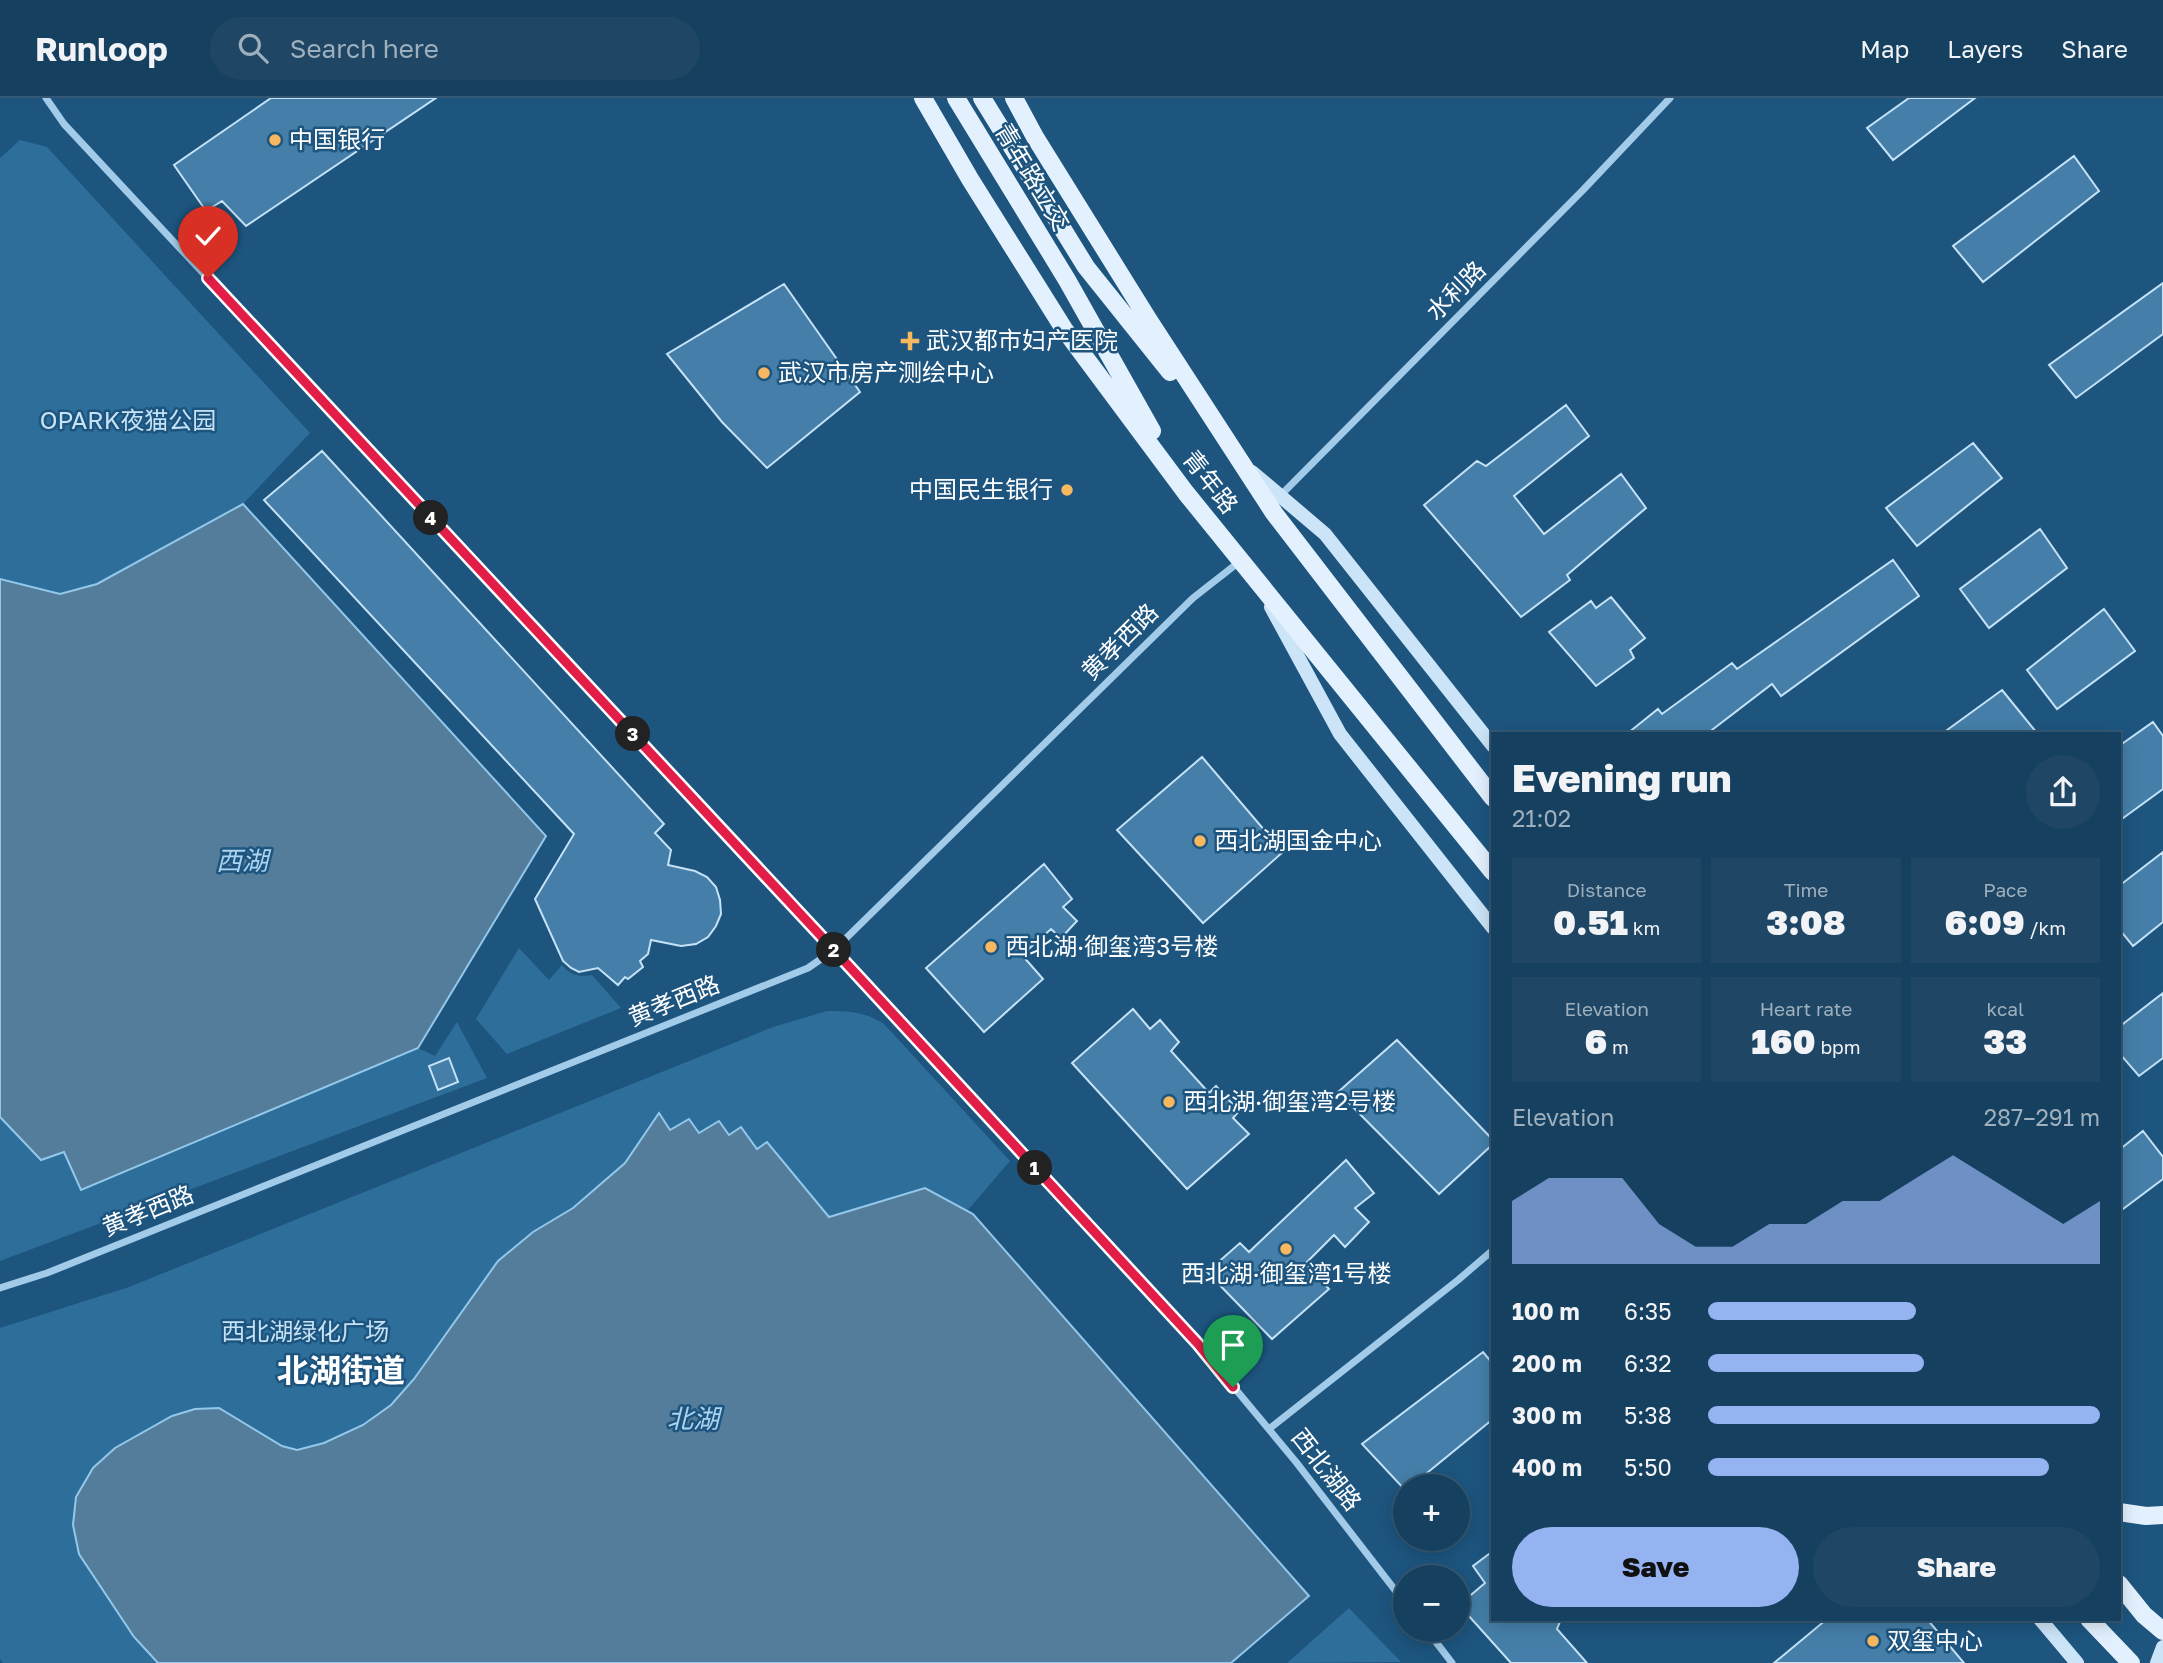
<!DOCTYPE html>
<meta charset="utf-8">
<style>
body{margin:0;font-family:"Golos Text","Noto Sans SC",sans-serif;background:#1f4765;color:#f1f3f6;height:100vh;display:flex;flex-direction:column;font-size:26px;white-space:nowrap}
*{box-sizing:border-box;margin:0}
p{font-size:23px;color:#9eafbd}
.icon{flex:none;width:38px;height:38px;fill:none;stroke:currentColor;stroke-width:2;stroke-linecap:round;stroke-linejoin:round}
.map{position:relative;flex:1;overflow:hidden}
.panel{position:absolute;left:1491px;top:634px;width:630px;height:889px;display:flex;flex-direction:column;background:#16405f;border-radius:0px;box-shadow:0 4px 18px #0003,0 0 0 2px #355974}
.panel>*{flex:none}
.fabs{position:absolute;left:1393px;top:1376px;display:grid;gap:14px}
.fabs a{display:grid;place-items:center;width:77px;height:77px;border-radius:50%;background:#16405f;box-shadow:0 4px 18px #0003,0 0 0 2px #355974;font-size:35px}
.pin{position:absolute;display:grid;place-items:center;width:60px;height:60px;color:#fff;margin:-72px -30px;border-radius:50% 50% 50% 0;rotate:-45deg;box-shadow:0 0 7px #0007}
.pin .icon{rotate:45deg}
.km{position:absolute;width:35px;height:35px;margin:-18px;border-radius:50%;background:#222;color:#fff;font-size:19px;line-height:35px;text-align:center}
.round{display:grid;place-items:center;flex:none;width:74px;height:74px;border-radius:37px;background:#1f4765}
.headline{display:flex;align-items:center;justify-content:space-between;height:119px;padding:0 21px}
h1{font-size:38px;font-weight:800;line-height:52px}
.metrics{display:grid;grid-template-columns:repeat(3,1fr);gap:10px;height:119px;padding:7px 21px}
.metrics div{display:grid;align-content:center;border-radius:0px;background:#1f4765;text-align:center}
.metrics b{font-size:35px;font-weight:800}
.metrics small{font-size:19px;font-weight:400}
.metrics p{font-size:19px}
.chart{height:196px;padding:14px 21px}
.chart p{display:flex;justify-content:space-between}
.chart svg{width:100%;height:126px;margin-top:7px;fill:#95b2f1;opacity:.7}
.primary-button{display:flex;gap:14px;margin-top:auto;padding:14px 21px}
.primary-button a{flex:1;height:80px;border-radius:42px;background:#95b2f1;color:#111;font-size:28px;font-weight:800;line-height:80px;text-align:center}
.primary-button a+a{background:#1f4765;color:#f1f3f6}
ul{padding:0 21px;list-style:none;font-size:23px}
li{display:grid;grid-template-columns:112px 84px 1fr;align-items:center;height:52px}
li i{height:18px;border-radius:9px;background:#95b2f1}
header{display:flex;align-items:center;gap:42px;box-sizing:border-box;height:98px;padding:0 35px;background:#16405f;border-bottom:2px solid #355974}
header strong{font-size:33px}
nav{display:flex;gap:38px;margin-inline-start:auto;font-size:24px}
.search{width:490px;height:63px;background:#1f4765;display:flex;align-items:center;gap:18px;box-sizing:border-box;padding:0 24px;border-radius:38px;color:#9eafbd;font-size:26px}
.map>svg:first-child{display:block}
</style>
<header>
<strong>Runloop</strong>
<div class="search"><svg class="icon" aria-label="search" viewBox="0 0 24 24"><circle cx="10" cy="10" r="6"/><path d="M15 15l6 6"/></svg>Search here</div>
<nav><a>Map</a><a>Layers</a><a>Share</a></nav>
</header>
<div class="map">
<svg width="2163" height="1565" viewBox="0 0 2163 1565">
<rect width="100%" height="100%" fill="#1d557f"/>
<path fill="#2d6e9b" d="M20,42L47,49L310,335L243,406L97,486L60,496L0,481V60Z
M519,850L549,882L562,867C571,878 579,879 592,877L621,910L507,956L476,921Z
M827,913C848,913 866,914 884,926L1010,1063L967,1113L925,1090L828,1120L767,1044L757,1051L742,1030L729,1037L670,1033L658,1016L625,1065L573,1110L533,1134L498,1162L414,1281L391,1307L363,1327L324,1345L297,1352L282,1348L219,1310L93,1370L76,1399L73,1427L134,1539L158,1565H3L0,1561V1230L129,1189L773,929Z
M457,924L487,980L0,1163V1019L41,1062L64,1054L81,1092L418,950L435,958Z
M1349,1510L1401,1564L1287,1565Z"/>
<path fill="#547d9c" stroke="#94c8ea" stroke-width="2" d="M243,406L546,738L418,950L81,1092L64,1054L41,1062L0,1019V481L60,496L97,486Z
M659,1015L670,1032L689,1021L699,1035L719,1023L729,1037L741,1029L757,1051L767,1044L829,1119L925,1090L973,1116L1309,1498L1231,1565H158L134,1539L79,1456L73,1427L76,1399L93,1370L115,1350L172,1318L195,1311L219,1310L282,1348L297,1352L324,1345L363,1327L391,1307L414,1281L498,1163L533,1134L573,1110L625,1065Z"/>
<path fill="#457fa9" stroke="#c5e2f6" stroke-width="2" d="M271,0H436L246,128L222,103L206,113L174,67Z
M1909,0H1975L1893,62L1867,30Z
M2074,58L2099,93L1983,184L1953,148Z
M2163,185V236L2076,300L2049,267Z
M784,186L860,294L767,370L722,324L667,256Z
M1566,307L1589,338L1514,398L1544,436L1621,376L1646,410L1567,477L1570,482L1521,519L1424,407L1477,363L1486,368Z
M1973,345L2002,380L1917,448L1886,410Z
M322,353L664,726L655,735L671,752L668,767L695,773L707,779L716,789L720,802L721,816L716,828L708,839L696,846L681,848L651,842L648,856L640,863L643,869L628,881L625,879L618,887L598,870L579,874L571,870L563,863L535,801L574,736L264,402Z
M2040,431L2067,470L1989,530L1960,491Z
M1893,462L1919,498L1781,598L1772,586L1708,635H1628L1658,611L1662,616L1732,565L1737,571Z
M1611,499L1645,540L1630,552L1634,560L1596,588L1549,534L1591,503L1596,510Z
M2104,511L2135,553L2057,611L2027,572Z
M2002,592L2037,635H1943Z
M2153,624L2163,638V691L2119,723V648Z
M1202,659L1283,754L1203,825L1117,732Z
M2163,754V824L2133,848L2119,831V788Z
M1044,766L1072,801L1063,809L1077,823L1061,840L1051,831L1022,857L1043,881L984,934L926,870Z
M2163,895V960L2139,978L2119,955V929Z
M1133,911L1150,931L1160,922L1179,944L1171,953L1209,995L1216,988L1239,1013L1233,1020L1249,1036L1187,1091L1072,965Z
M1397,942L1493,1042V1046L1439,1096L1338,994Z
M449,960L458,984L438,992L429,968Z
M2143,1033L2163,1059V1081L2119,1114V1052Z
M1346,1062L1374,1095L1355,1110L1369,1124L1345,1149L1334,1137L1305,1166L1329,1191L1272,1241L1207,1174L1240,1145L1249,1154Z
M1483,1254L1493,1266V1321L1411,1388H1405V1392L1362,1346Z
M1493,1453V1521H1561L1557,1531L1587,1565H1511L1459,1507L1485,1485L1473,1468Z
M1827,1521H1927L1964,1565H1774Z"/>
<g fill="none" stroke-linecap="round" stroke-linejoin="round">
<path stroke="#a1cbe8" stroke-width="7" d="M46,0L64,26L834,852L1198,1246L1296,1364L1405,1505
M1280,398L1584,91L1670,0
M0,1190L47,1175L808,870L834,852L1193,500L1239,464
M1269,1331L1458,1182L1493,1152
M1426,1531L1452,1565"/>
<path stroke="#cce4f7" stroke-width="14" d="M1252,374L1325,436L1493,648
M1271,509L1340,636L1493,830
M2040,1521L2077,1565
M2157,1565L2163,1549"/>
<path stroke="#e3f1fe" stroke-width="18" d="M923,0L970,81L1064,231L1186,395L1493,774
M956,0L1067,182L1152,333
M982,0L1086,169L1170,274
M1014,0L1035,39L1148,221L1274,415L1493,700
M2119,1414L2146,1418L2163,1417
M2119,1486L2144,1517L2163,1533
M2089,1521L2131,1565"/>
</g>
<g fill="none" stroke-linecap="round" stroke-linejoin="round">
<g stroke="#fff" stroke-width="14">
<path id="route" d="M208,180L834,852L1198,1246L1233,1289"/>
</g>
<use href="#route" stroke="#e11d48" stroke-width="9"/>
</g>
<g fill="#f8b85f" stroke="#1d557f" stroke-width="2.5">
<circle cx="275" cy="42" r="7"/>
<path d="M906.5 232.5h7v7h7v7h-7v7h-7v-7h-7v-7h7z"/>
<circle cx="764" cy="275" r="7"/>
<circle cx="1067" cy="392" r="7"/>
<circle cx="1200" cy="743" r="7"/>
<circle cx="991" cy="849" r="7"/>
<circle cx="1169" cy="1004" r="7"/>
<circle cx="1286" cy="1151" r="7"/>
<circle cx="1873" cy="1543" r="7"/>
</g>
<g text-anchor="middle" stroke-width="5" stroke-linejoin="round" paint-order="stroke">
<g font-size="24" fill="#fff" stroke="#1d557f" text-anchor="start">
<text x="289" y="50">中国银行</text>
<text x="926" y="251">武汉都市妇产医院</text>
<text x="778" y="283">武汉市房产测绘中心</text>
<text x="1053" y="400" text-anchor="end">中国民生银行</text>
<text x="1214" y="751">西北湖国金中心</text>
<text x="1005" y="857">西北湖·御玺湾3号楼</text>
<text x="1183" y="1012">西北湖·御玺湾2号楼</text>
<text x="1286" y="1184" text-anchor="middle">西北湖·御玺湾1号楼</text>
<text x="1887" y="1551">双玺中心</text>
</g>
<g font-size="24" fill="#fff" stroke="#1d557f">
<text transform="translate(1032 79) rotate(59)" y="8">青年路立交</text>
<text transform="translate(1456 193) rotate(-45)" y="8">水利路</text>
<text transform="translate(1210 384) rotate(52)" y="8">青年路</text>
<text transform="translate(1120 544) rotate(-45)" y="8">黄孝西路</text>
<text transform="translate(674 903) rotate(-22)" y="8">黄孝西路</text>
<text transform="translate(148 1113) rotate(-22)" y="8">黄孝西路</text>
<text transform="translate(1326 1372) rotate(52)" y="8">西北湖路</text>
</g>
<g font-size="24" fill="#c5e2f6" stroke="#1d557f">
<text x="128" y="331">OPARK夜猫公园</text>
<text x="305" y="1242">西北湖绿化广场</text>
</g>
<g font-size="26" font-style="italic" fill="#acd4f0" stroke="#1d557f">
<text x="242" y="772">西湖</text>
<text x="693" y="1330">北湖</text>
</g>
<g font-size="32" font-weight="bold" fill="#fff" stroke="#1d557f">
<text x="341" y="1284">北湖街道</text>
</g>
</g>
</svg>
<div class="fabs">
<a>+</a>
<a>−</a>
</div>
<div class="pin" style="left:1233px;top:1289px;background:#1e9e55"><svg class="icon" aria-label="arrive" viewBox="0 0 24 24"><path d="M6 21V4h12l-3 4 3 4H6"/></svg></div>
<div class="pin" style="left:208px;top:180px;background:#d93025"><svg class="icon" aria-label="check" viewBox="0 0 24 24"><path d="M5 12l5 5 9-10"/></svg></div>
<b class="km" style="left:1035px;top:1070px">1</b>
<b class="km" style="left:834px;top:852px">2</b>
<b class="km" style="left:633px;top:636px">3</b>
<b class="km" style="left:431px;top:420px">4</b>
<section class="panel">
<div class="headline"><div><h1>Evening run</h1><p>21:02</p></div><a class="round"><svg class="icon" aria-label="share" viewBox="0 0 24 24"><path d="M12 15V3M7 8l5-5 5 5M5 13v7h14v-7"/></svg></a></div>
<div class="metrics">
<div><p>Distance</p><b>0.51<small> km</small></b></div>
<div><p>Time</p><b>3:08</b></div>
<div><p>Pace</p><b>6:09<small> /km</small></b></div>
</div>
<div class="metrics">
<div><p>Elevation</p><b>6<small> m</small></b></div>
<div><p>Heart rate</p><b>160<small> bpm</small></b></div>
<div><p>kcal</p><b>33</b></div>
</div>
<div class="chart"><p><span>Elevation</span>287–291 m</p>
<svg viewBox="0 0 160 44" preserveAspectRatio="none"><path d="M0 44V22L10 14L20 14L30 14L40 30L50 38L60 38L70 30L80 30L90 22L100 22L110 14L120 6L130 14L140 22L150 30L160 22V44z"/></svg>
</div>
<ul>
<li><b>100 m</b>6:35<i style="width:53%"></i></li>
<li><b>200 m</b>6:32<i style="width:55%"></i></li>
<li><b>300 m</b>5:38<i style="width:100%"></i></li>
<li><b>400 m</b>5:50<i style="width:87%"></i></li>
</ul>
<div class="primary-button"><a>Save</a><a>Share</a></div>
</section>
</div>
